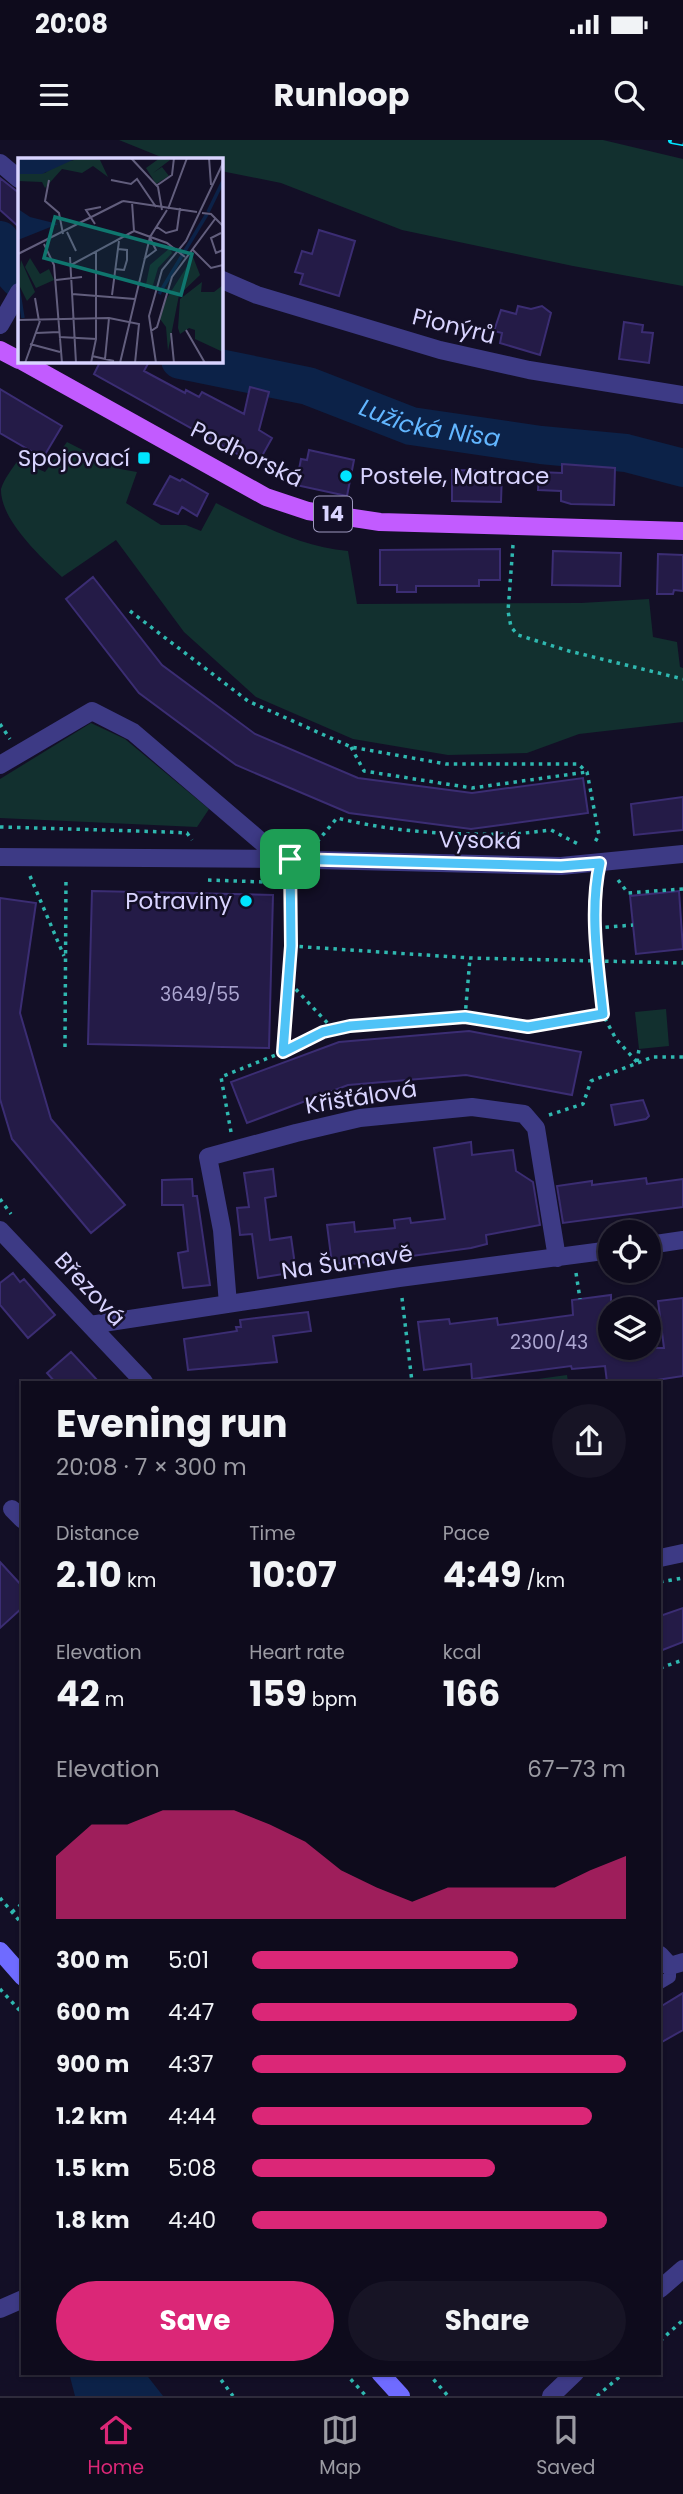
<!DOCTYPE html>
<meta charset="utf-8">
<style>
body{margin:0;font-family:Poppins,sans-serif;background:#171425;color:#f1f3f6;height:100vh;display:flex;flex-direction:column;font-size:26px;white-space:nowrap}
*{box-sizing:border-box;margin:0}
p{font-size:23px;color:#9b9ba3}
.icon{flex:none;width:38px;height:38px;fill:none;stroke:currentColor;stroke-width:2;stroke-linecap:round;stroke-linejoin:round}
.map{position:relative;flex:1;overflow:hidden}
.sheet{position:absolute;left:21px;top:1241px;width:640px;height:994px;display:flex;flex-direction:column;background:#0e0b1c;border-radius:0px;box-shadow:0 2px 5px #0004,0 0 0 2px #2e2b3b}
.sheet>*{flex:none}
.tools{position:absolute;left:598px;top:1080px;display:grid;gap:14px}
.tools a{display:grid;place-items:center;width:63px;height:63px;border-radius:50%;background:#0e0b1c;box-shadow:0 2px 5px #0004,0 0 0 2px #2e2b3b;font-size:35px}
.pin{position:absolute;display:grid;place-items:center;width:60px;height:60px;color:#fff;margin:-30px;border-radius:14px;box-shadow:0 4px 10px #0006}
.round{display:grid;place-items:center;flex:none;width:74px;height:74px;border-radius:37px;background:#171425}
.overview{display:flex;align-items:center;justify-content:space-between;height:119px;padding:0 35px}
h1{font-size:38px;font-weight:700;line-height:52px}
.stats{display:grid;grid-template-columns:repeat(3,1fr);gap:10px;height:119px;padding:7px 35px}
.stats div{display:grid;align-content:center}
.stats b{font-size:35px;font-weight:700}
.stats small{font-size:19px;font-weight:400}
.stats p{font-size:19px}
.chart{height:196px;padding:14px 35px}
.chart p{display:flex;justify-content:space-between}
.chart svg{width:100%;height:126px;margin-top:7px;fill:#db2777;opacity:.7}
.cta{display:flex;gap:14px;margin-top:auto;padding:14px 35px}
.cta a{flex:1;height:80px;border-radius:42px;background:#db2777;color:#fff;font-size:28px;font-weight:700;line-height:80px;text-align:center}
.cta a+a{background:#171425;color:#f1f3f6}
ul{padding:0 35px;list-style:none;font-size:23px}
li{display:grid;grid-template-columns:112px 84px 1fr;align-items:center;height:52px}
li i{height:18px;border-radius:9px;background:#db2777}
.status{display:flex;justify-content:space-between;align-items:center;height:49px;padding:0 35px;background:#0e0b1c;direction:ltr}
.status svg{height:19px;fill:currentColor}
header{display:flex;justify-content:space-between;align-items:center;height:91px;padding:0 35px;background:#0e0b1c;font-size:32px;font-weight:700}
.menu{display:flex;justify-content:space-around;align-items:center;height:98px;border-top:2px solid #2e2b3b;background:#0e0b1c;font-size:19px;color:#9b9ba3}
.menu a{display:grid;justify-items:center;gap:4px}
.menu .on{color:#db2777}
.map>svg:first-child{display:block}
</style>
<div class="status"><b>20:08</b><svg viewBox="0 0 49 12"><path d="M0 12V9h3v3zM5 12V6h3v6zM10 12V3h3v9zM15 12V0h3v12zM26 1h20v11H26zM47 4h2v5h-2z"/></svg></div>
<header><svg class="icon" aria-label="menu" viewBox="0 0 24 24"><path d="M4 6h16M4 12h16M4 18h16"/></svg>Runloop<svg class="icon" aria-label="search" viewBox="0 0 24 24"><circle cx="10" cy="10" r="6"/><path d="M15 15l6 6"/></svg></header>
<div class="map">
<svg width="683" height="2256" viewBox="0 0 683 2256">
<rect width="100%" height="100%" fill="#130f26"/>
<path fill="#12302f" d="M119,0H603L683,19V146L573,126L402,90L281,43L221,31L220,19H166Z
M67,302L120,329L137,332L126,363L161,385H186L201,391L216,363C258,384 301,407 348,411L357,464L581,463L649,459L653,497L677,502L680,527L683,528V582L579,594L527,613L448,615L353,599L256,557L184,492L116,400L62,437C42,418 0,380 1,349C4,339 12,329 18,320L45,332Z
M91,583L125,599L209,669L197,687L0,678V639Z
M666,869L669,906L639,909L635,872Z
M567,1235L568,1242H516Z"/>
<path fill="#0c2248" d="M69,2233H145L163,2256H75Z"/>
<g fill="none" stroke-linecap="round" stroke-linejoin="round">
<g stroke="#0c2248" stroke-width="38">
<path d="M0,100L9,128L19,139"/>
<path id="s1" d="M180,220L308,246L411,286L541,305L626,313L683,328"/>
</g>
</g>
<path fill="#241b47" stroke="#3b2d73" stroke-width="2" d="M0,38L19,53V87L0,70Z
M319,90L355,101L339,156L300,144L303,134L295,132L302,111L312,114Z
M518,166L531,169L542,166L551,173L540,215L500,203L502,193L494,191L501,170L516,174Z
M624,182L643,185L642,192L653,193L649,223L619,219Z
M101,220H150L144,231L185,253L186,250L199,257L202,252L244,274L250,247L269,252L259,290L272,298L257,325L94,234Z
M0,249L62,286L43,318L0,293Z
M309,310L354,320L347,356L296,345L301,319L307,320Z
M562,324L615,328L614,365L571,364L561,361V351L538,350L539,332L562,333Z
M452,330L502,331L501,362L452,361Z
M170,336L180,341L182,339L208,354L197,376L182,367L178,374L154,364Z
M500,409V440H479V446H416V452H397V445H380V410Z
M553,411L621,413L620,446L552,445Z
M658,414L683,415V451L674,450L673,454H657Z
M93,437L162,525L255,594L358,638L472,653L583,638L588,673L471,689L349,673L236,625L139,553L66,459Z
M683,657V690L634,695L631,664Z
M92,751L273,755L269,908L88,904Z
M679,751L683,809L636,814L630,756Z
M0,758L36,763L20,873L51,979L125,1065L91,1093L12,999L0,959Z
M469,891L581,912L572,955L466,935L348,945L247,983L231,942L339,902Z
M643,960L649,976L646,979L615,985L611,965Z
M471,1002L472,1015L513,1010L516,1031L533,1042L540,1085L486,1095L487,1104L471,1108L345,1125L344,1123L332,1124L327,1085L354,1082L355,1092L395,1088L394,1080L410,1078L411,1083L445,1079L434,1008Z
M273,1029L276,1056L265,1058L270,1100L291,1097L296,1132L258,1138L252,1094L240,1095L237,1068L249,1067L244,1033Z
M646,1038L647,1044L683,1039V1067L563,1083L557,1046L592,1041V1045Z
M192,1039L193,1056H197L210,1145L183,1148L178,1113L188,1111L183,1065H162V1040Z
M13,1133L20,1142L24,1139L55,1175L28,1198L0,1165V1143Z
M611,1155V1208H664L658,1161L683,1158V1236L656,1240V1242H607L605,1226L572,1229L571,1226L472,1239L471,1224L424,1230L418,1182L449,1179L450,1184L497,1178L498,1185L573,1175L572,1160Z
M308,1172L311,1191L273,1196L277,1222L188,1230L184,1199L237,1191L236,1187H241L240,1180Z
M71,1212L99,1242H55L47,1233Z
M0,1422L23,1447V1467L0,1488Z
M683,1468V1502L660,1511V1476Z
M683,1853V1890L660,1903V1867Z"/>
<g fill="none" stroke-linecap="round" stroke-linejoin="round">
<path stroke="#2fb8b0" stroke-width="3.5" stroke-dasharray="3.5 5" stroke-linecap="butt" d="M513,405L508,471L511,487L518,495L569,511L683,539
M130,471L248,561L351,607L446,624H578L587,632L599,695L595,702
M0,584L10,599
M351,607L364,631L472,648L587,632
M0,687L169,692L187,693L192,700
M317,702L337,678C398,693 454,695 516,694
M504,704L516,694L551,690L580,705
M30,736L64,816
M208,740L291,743
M618,740L628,753L683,749
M596,743L597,823L603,875L616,899L637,922
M597,788L633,785
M291,806L470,818L683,823
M290,843L333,889
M465,877L470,818
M65,907L66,737
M283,912L290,843L291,743
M637,922L639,909
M549,975L583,964L591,941L653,917H683
M231,992L221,937L283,912L323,892L350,886L465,877L529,887L603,875
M0,1059L11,1074
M615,1091L639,1088
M576,1133L580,1159
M402,1158L412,1242
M660,1442L683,1438
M660,1464L662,1463
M660,1528L683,1520
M0,1758L23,1785
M12,1772L23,1763
M0,1849L23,1874
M660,2201L683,2180
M216,2233L233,2256
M345,2233L366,2256
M428,2233L448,2256
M597,2256L624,2233"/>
<path stroke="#3d3a85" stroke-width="12" d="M660,1843L670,1837V1826L662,1827"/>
<path stroke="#3d3a85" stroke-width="18" d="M0,23L19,39
M220,139L257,155L440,210L529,230L683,255
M0,185L19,152
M0,625L92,571L133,592L271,710L275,719
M0,717L275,719L561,726L683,714
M0,1090L144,1242
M649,1105L683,1100
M228,1164L222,1090L208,1017L296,993L360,978L472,967L524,974L536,988L557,1118
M90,1185L399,1138L611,1110
M12,1369L23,1380
M660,1418L683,1413
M660,1815L670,1826L683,1822
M660,2149L683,2129
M0,2169L23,2159
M551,2256L575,2233"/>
<path stroke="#6f6bff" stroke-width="18" d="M0,1811L23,1837
M380,2233L401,2256"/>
<path stroke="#c25bff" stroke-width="18" d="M0,210L19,220
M20,220L266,357L308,371L380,382L683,391"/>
<g stroke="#00e5ff" stroke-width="8">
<path id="rail" d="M672,0L683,2"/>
</g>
<use href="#rail" stroke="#130f26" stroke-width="5" stroke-dasharray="16" stroke-linecap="butt"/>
</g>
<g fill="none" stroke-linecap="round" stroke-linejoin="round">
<g stroke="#fff" stroke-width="14">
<path id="route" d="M290,719L561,726L600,723C589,771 598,825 603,874L528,887L465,877L350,886L323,892L283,912L291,806Z"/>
</g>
<use href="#route" stroke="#4fc3f7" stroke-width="9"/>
</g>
<g fill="#00e5ff" stroke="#130f26" stroke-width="2.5">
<rect x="137" y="311" width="14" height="14" rx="3.5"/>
<circle cx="346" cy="336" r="7"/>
<circle cx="246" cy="761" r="7"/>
</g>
<g text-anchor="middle" stroke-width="5" stroke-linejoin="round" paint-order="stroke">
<g font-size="19" fill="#aca6d1">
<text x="200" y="861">3649/55</text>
<text x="549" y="1209">2300/43</text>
</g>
<rect fill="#130f26" stroke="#9e99be" stroke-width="2" x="314" y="356.5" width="38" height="35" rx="5"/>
<g font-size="21" font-weight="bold" fill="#d9d4ff">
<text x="333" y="381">14</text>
</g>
<g font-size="23" fill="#d9d4ff" stroke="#130f26">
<text transform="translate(454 186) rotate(14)" y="8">Pionýrů</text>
<text transform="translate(247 314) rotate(26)" y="8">Podhorská</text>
<text transform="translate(480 700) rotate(1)" y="8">Vysoká</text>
<text transform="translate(361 957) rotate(-9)" y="8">Křišťálová</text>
<text transform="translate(347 1122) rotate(-8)" y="8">Na Šumavě</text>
<text transform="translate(90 1149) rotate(47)" y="8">Březová</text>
</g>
<g font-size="23" fill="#d9d4ff" stroke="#130f26" text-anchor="end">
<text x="130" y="326">Spojovací</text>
<text x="360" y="344" text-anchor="start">Postele, Matrace</text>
<text x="232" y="769">Potraviny</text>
</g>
<g font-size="24" font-style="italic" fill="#62b6ff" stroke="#130f26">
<text dy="8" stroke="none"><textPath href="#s1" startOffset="259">Lužická Nisa</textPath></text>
</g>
</g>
<g transform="translate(18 18)">
<rect width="205" height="205" fill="#130f26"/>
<path d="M66,0L82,2L90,19L75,8L64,15L44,11L27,30L24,24L0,23V16L27,15L41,5ZM142,0L152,2L135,15L144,9L151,18L138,26L128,10ZM152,90L154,95L140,110L135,127L127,131L132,107ZM175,99L182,117L161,137L150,193L148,169L142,161L147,143ZM12,100L22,116L31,111L36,122L18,130L7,109ZM3,102L17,134L9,143L0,125ZM184,124L183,134H196L205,127V194L177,181V172L171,170L162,176L160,170L162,141Z" fill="#12302f"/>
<path d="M0,0H59L24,16H0ZM0,51L12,59L40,66L0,82Z" fill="#0c2248"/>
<path fill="none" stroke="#0c2248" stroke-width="3.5" d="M190,54L205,23M0,129L5,160M141,136L189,56"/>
<path fill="none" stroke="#625e7d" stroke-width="2" d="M113,0L140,29L144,52M191,0L193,27M31,22L27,43L41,55L45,76M93,22L113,26L119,21L138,49M138,28L154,17L156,0M105,43L179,54M114,44L116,73M150,51L169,0M184,55L193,56L205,68M77,66L68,52L83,49M139,69L148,75L159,72L162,50M116,73L149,85L167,99M49,74L58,93M203,75L193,80L198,95L205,92M26,86L36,107L44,205M175,92L193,110L205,107M0,96L105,43M52,99L58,205M126,101L138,92L132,80M53,107L116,73M97,111L106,112L109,102V92L100,91M38,122L64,119M54,136L117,141M94,137L101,83M17,140L21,163M0,162L91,160L121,166L117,205M168,172L187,205M133,173L139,169L154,119L197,61M18,175L41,174M153,175L156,205M41,179L79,181M12,186L42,194M74,198L96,203M87,201L91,160M7,205L22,163M73,205L78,181V93M102,205L132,79L149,52M138,205L131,158L144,112L168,83L205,5"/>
<path fill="#0f766e" fill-opacity="0.15" stroke="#0f766e" stroke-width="3.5" d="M37,59L174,96L163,137L26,100Z"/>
<rect width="205" height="205" fill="none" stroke="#d9d4ff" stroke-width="3.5"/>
</g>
</svg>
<div class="tools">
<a><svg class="icon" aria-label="locate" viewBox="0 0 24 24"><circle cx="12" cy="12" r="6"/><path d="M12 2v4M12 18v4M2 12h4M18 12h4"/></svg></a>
<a><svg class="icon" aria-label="layers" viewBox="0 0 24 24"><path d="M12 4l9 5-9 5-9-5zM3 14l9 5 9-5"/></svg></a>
</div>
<div class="pin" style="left:290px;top:719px;background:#1e9e55"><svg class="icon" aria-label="arrive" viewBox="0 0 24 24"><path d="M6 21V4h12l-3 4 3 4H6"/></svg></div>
<section class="sheet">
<div class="overview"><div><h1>Evening run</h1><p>20:08 · 7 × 300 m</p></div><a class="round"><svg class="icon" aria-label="share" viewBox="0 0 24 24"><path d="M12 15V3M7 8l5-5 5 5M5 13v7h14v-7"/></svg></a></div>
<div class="stats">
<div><p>Distance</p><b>2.10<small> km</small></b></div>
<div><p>Time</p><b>10:07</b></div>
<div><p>Pace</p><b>4:49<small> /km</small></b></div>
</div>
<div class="stats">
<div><p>Elevation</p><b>42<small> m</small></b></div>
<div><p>Heart rate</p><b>159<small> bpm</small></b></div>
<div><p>kcal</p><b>166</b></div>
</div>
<div class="chart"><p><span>Elevation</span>67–73 m</p>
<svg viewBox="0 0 160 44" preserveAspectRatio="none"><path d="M0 44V22L10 11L20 11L30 6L40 6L50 6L60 11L70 17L80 27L90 33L100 38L110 33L120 33L130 33L140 33L150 27L160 22V44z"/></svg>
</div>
<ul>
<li><b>300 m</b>5:01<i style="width:71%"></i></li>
<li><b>600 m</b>4:47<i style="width:87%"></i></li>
<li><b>900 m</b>4:37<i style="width:100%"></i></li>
<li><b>1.2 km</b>4:44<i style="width:91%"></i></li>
<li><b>1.5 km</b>5:08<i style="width:65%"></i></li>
<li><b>1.8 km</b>4:40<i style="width:95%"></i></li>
</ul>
<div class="cta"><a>Save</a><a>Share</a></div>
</section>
</div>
<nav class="menu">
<a class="on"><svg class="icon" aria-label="home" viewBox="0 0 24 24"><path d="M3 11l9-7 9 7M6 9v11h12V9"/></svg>Home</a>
<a><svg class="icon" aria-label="map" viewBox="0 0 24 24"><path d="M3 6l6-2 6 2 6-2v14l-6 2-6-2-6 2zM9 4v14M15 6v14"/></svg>Map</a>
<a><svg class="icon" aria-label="saved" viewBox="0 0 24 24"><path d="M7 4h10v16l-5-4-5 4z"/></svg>Saved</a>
</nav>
